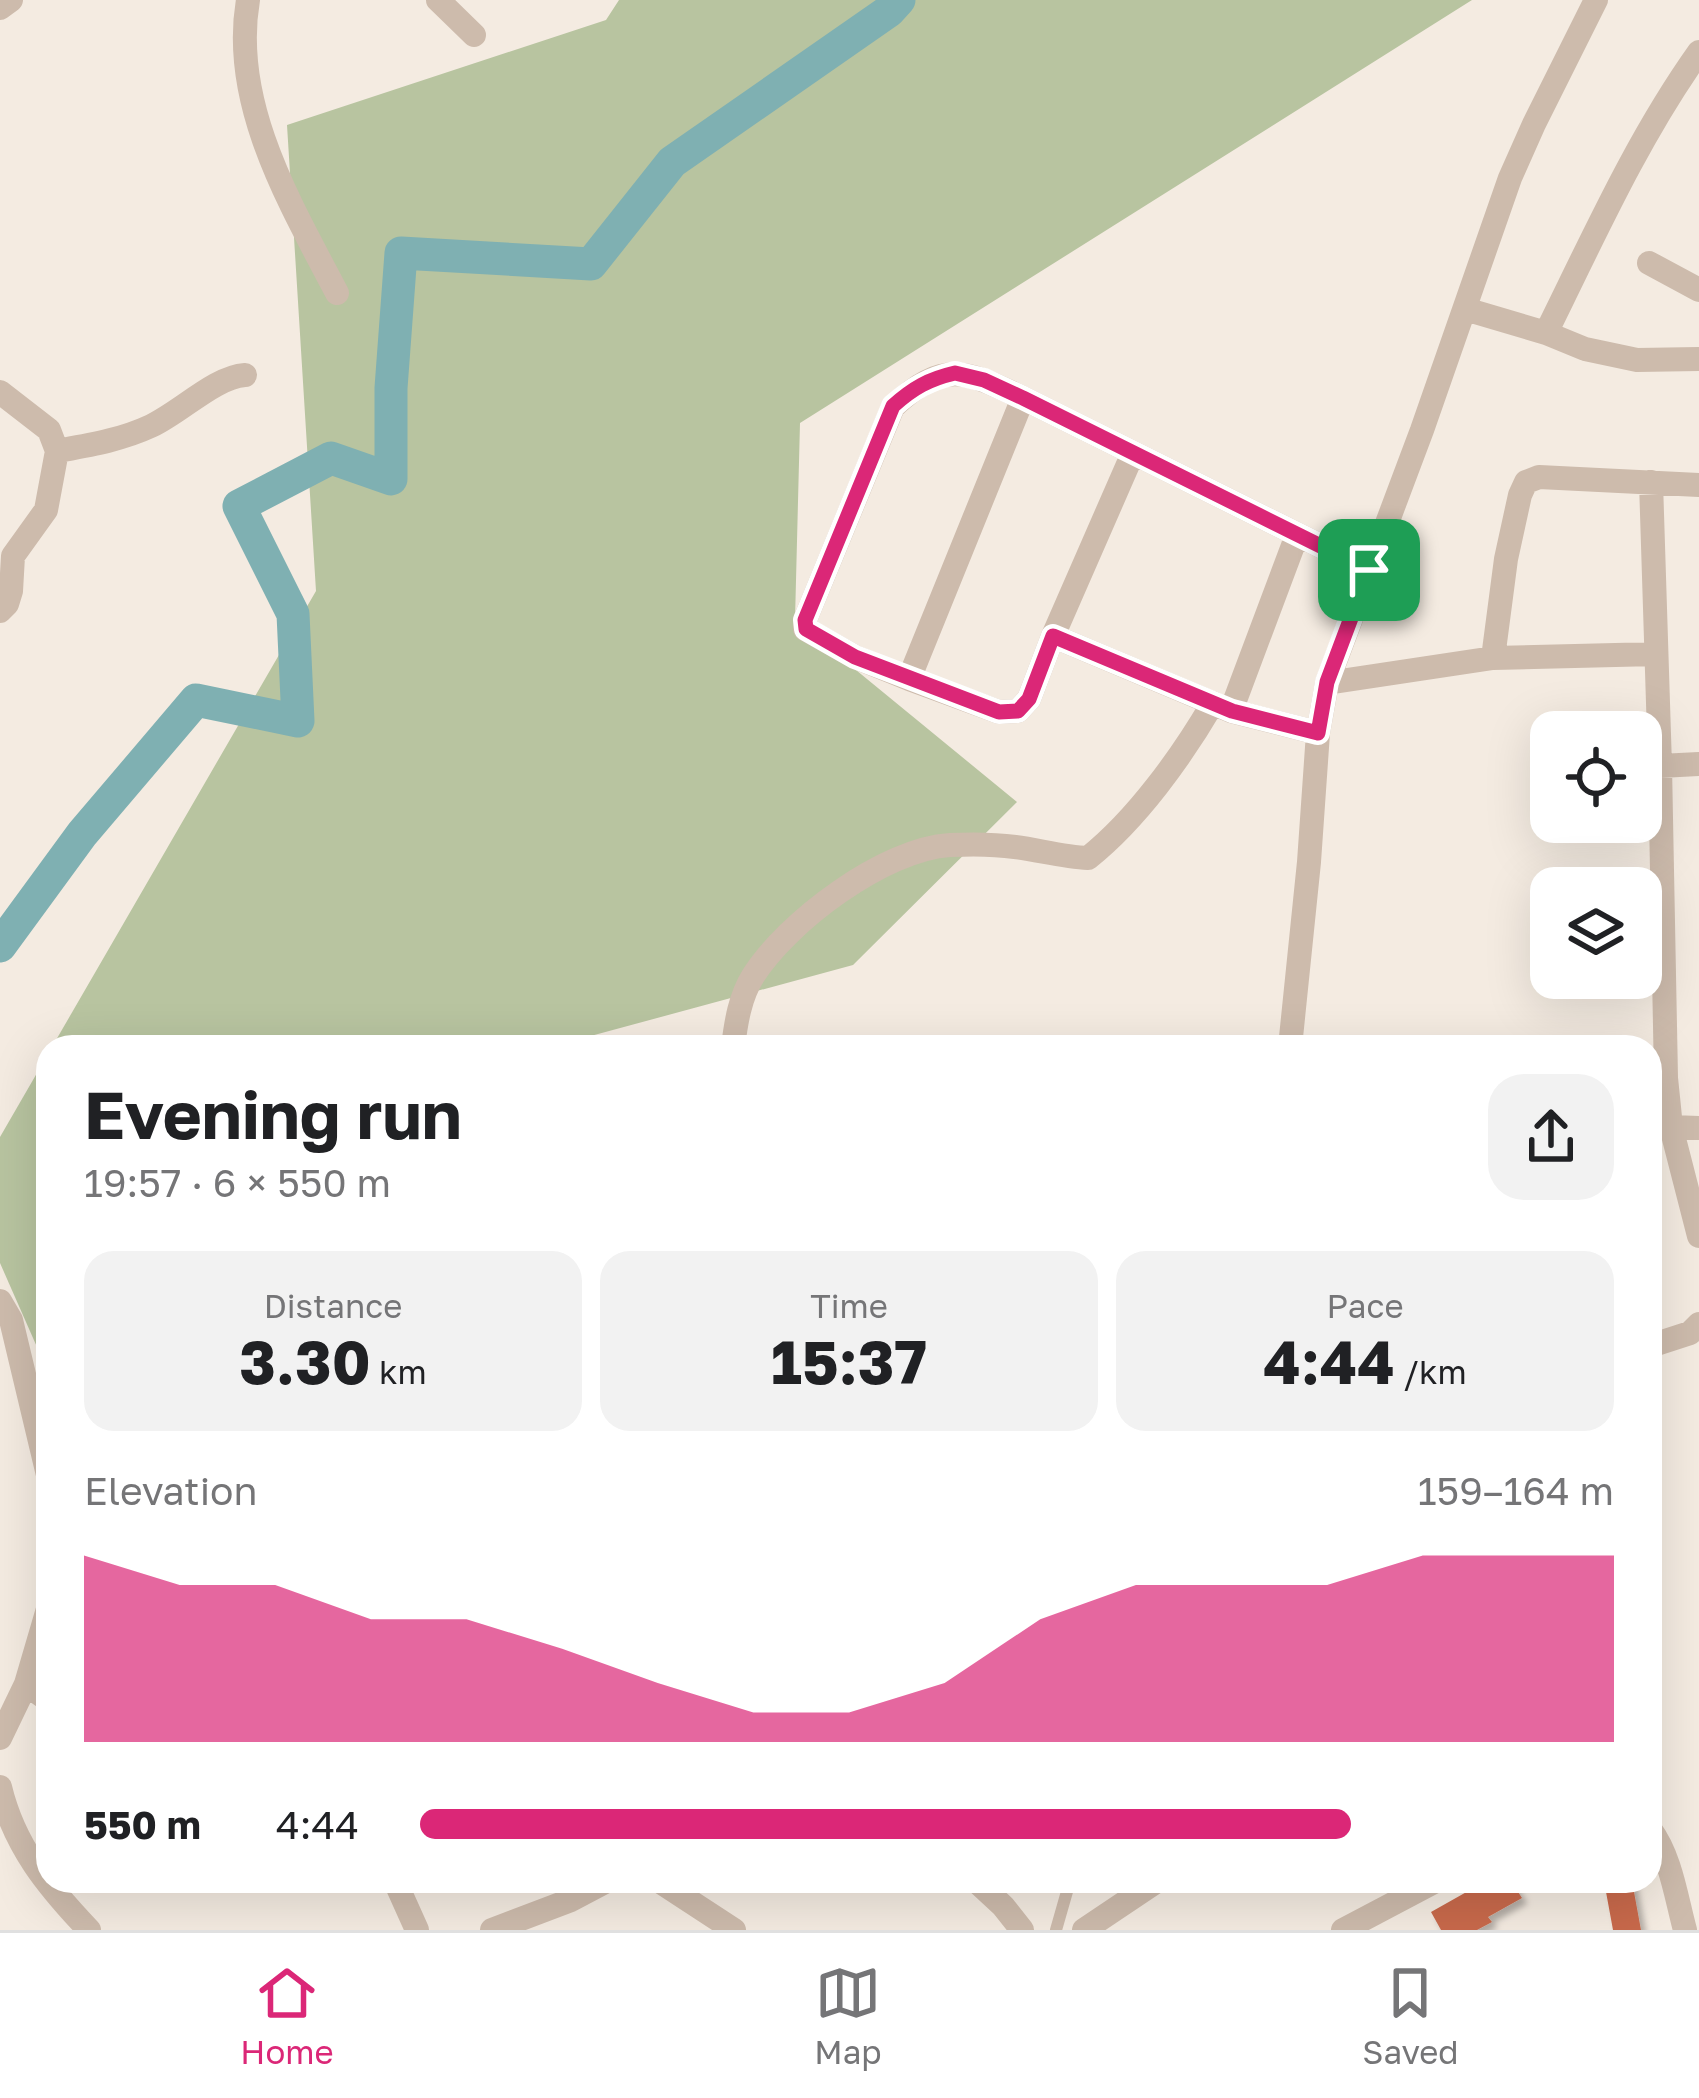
<!DOCTYPE html>
<meta charset="utf-8">
<style>
body{margin:0;font-family:"Golos Text",sans-serif;background:#f2f2f2;color:#202124;height:100vh;display:flex;flex-direction:column;font-size:45px;white-space:nowrap}
*{box-sizing:border-box;margin:0}
p{font-size:39px;color:#757577}
.icon{flex:none;width:66px;height:66px;fill:none;stroke:currentColor;stroke-width:2;stroke-linecap:round;stroke-linejoin:round}
.map{position:relative;flex:1;overflow:hidden}
.side{position:absolute;left:36px;top:1035px;width:1626px;height:858px;display:flex;flex-direction:column;background:#fff;border-radius:36px;box-shadow:0 12px 48px #0002}
.side>*{flex:none}
.tools{position:absolute;left:1530px;top:711px;display:grid;gap:24px}
.tools a{display:grid;place-items:center;width:132px;height:132px;border-radius:24px;background:#fff;box-shadow:0 12px 48px #0002;font-size:60px}
.pin{position:absolute;display:grid;place-items:center;width:102px;height:102px;color:#fff;margin:-51px;border-radius:24px;box-shadow:0 6px 18px #0006}
.round{display:grid;place-items:center;flex:none;width:126px;height:126px;border-radius:36px;background:#f2f2f2}
.head{display:flex;align-items:center;justify-content:space-between;height:204px;padding:0 48px}
h1{font-size:66px;font-weight:700;line-height:90px}
.figures{display:grid;grid-template-columns:repeat(3,1fr);gap:18px;height:204px;padding:12px 48px}
.figures div{display:grid;align-content:center;border-radius:30px;background:#f2f2f2;text-align:center}
.figures b{font-size:60px;font-weight:700}
.figures small{font-size:33px;font-weight:400}
.figures p{font-size:33px}
.chart{height:336px;padding:24px 48px}
.chart p{display:flex;justify-content:space-between}
.chart svg{width:100%;height:216px;margin-top:12px;fill:#db2777;opacity:.7}
ul{padding:0 48px;list-style:none;font-size:39px}
li{display:grid;grid-template-columns:192px 144px 1fr;align-items:center;height:90px}
li i{height:30px;border-radius:15px;background:#db2777}
.tabs{display:flex;justify-content:space-around;align-items:center;height:168px;border-top:3px solid #e0e0e0;background:#fff;font-size:33px;color:#757577}
.tabs a{display:grid;justify-items:center;gap:6px}
.tabs .current{color:#db2777}
.map>svg:first-child{display:block}
</style>
<div class="map">
<svg width="1699" height="1930" viewBox="0 0 1699 1930">
<defs>
<filter id="shadow"><feDropShadow dx="5.5" dy="5.5" stdDeviation="3" flood-color="#0004"/></filter>
</defs>
<rect width="100%" height="100%" fill="#f4ebe1"/>
<path fill="#b8c4a0" d="M619,0H1472L800,423L795,620L1017,802L853,965L550,1047H52L316,591L287,125L606,20Z
M48,1054V1372L0,1263V1137Z"/>
<g fill="none" stroke-linecap="round" stroke-linejoin="round">
<path stroke="#7fb0b2" stroke-width="33" d="M0,946L82,834L196,700L298,721L293,614L239,506L331,458L391,479V388L401,253L591,264L672,162L889,11L899,0"/>
</g>
<path fill="#c8694b" filter="url(#shadow)" d="M1486,1881H1511L1522,1898L1488,1917L1492,1922L1477,1930H1441L1431,1912Z
M1604,1881H1632L1641,1930H1613Z"/>
<g fill="none" stroke-linecap="round" stroke-linejoin="round">
<path stroke="#cdbbac" stroke-width="12" d="M1056,1930L1070,1881"/>
<path stroke="#cdbbac" stroke-width="24" d="M248,0C230,104 291,205 337,293
M438,0L474,35
M0,8L11,0
M1649,263L1699,290
M1465,309L1546,333L1585,349L1637,360L1699,359
M1546,333C1593,238 1637,139 1699,52
M0,392L49,430L57,451L46,510L13,556L11,591L7,604L0,611
M57,451C90,445 121,440 151,426C181,412 215,377 245,375
M1133,453L1053,636L1029,699L1018,711L999,712L909,679L855,657L805,629V620L893,407C944,359 966,371 1023,398L1369,570
M1651,482L1660,766L1666,1078L1671,1127L1699,1128
M1053,636L1231,711L1318,733
M1493,658L1506,559L1520,495L1526,482L1539,477L1699,485
M909,679L1023,398
M1327,683L1493,658L1656,654
M1231,711L1297,535
M1660,766L1699,764
M733,1047C736,1022 740,997 753,976C787,922 884,849 950,845C970,844 994,844 1015,847C1039,850 1063,857 1088,858C1137,819 1182,756 1213,703
M1290,1047L1309,862L1318,733L1327,683L1422,430L1510,178L1534,124L1596,0
M1671,1127L1699,1236
M0,1301L11,1320L48,1475
M1650,1346L1690,1333L1699,1324
M26,1684L48,1609
M0,1738L26,1684L48,1700
M0,1787C14,1846 48,1887 89,1930
M1650,1829C1671,1857 1676,1897 1685,1930
M395,1881L417,1930
M659,1881L734,1930
M976,1881L1003,1906L1022,1930
M492,1930L571,1900L607,1881
M1084,1930L1157,1881
M1343,1930L1436,1881"/>
</g>
<g fill="none" stroke-linecap="round" stroke-linejoin="round">
<g stroke="#fff" stroke-width="24">
<path id="route" d="M955,373L984,380L1023,398L1369,570L1327,682L1318,733L1232,711L1053,636L1029,699L1018,711L999,712L855,657L806,629L805,620L893,406C913,388 929,379 955,373Z"/>
</g>
<use href="#route" stroke="#db2777" stroke-width="15"/>
</g>
</svg>
<div class="tools">
<a><svg class="icon" aria-label="locate" viewBox="0 0 24 24"><circle cx="12" cy="12" r="6"/><path d="M12 2v4M12 18v4M2 12h4M18 12h4"/></svg></a>
<a><svg class="icon" aria-label="layers" viewBox="0 0 24 24"><path d="M12 4l9 5-9 5-9-5zM3 14l9 5 9-5"/></svg></a>
</div>
<div class="pin" style="left:1369px;top:570px;background:#1e9e55"><svg class="icon" aria-label="arrive" viewBox="0 0 24 24"><path d="M6 21V4h12l-3 4 3 4H6"/></svg></div>
<section class="side">
<div class="head"><div><h1>Evening run</h1><p>19:57 · 6 × 550 m</p></div><a class="round"><svg class="icon" aria-label="share" viewBox="0 0 24 24"><path d="M12 15V3M7 8l5-5 5 5M5 13v7h14v-7"/></svg></a></div>
<div class="figures">
<div><p>Distance</p><b>3.30<small> km</small></b></div>
<div><p>Time</p><b>15:37</b></div>
<div><p>Pace</p><b>4:44<small> /km</small></b></div>
</div>
<div class="chart"><p><span>Elevation</span>159–164 m</p>
<svg viewBox="0 0 160 44" preserveAspectRatio="none"><path d="M0 44V6L10 12L20 12L30 19L40 19L50 25L60 32L70 38L80 38L90 32L100 19L110 12L120 12L130 12L140 6L150 6L160 6V44z"/></svg>
</div>
<ul>
<li><b>550 m</b>4:44<i style="width:78%"></i></li>
</ul>
</section>
</div>
<nav class="tabs">
<a class="current"><svg class="icon" aria-label="home" viewBox="0 0 24 24"><path d="M3 11l9-7 9 7M6 9v11h12V9"/></svg>Home</a>
<a><svg class="icon" aria-label="map" viewBox="0 0 24 24"><path d="M3 6l6-2 6 2 6-2v14l-6 2-6-2-6 2zM9 4v14M15 6v14"/></svg>Map</a>
<a><svg class="icon" aria-label="saved" viewBox="0 0 24 24"><path d="M7 4h10v16l-5-4-5 4z"/></svg>Saved</a>
</nav>
